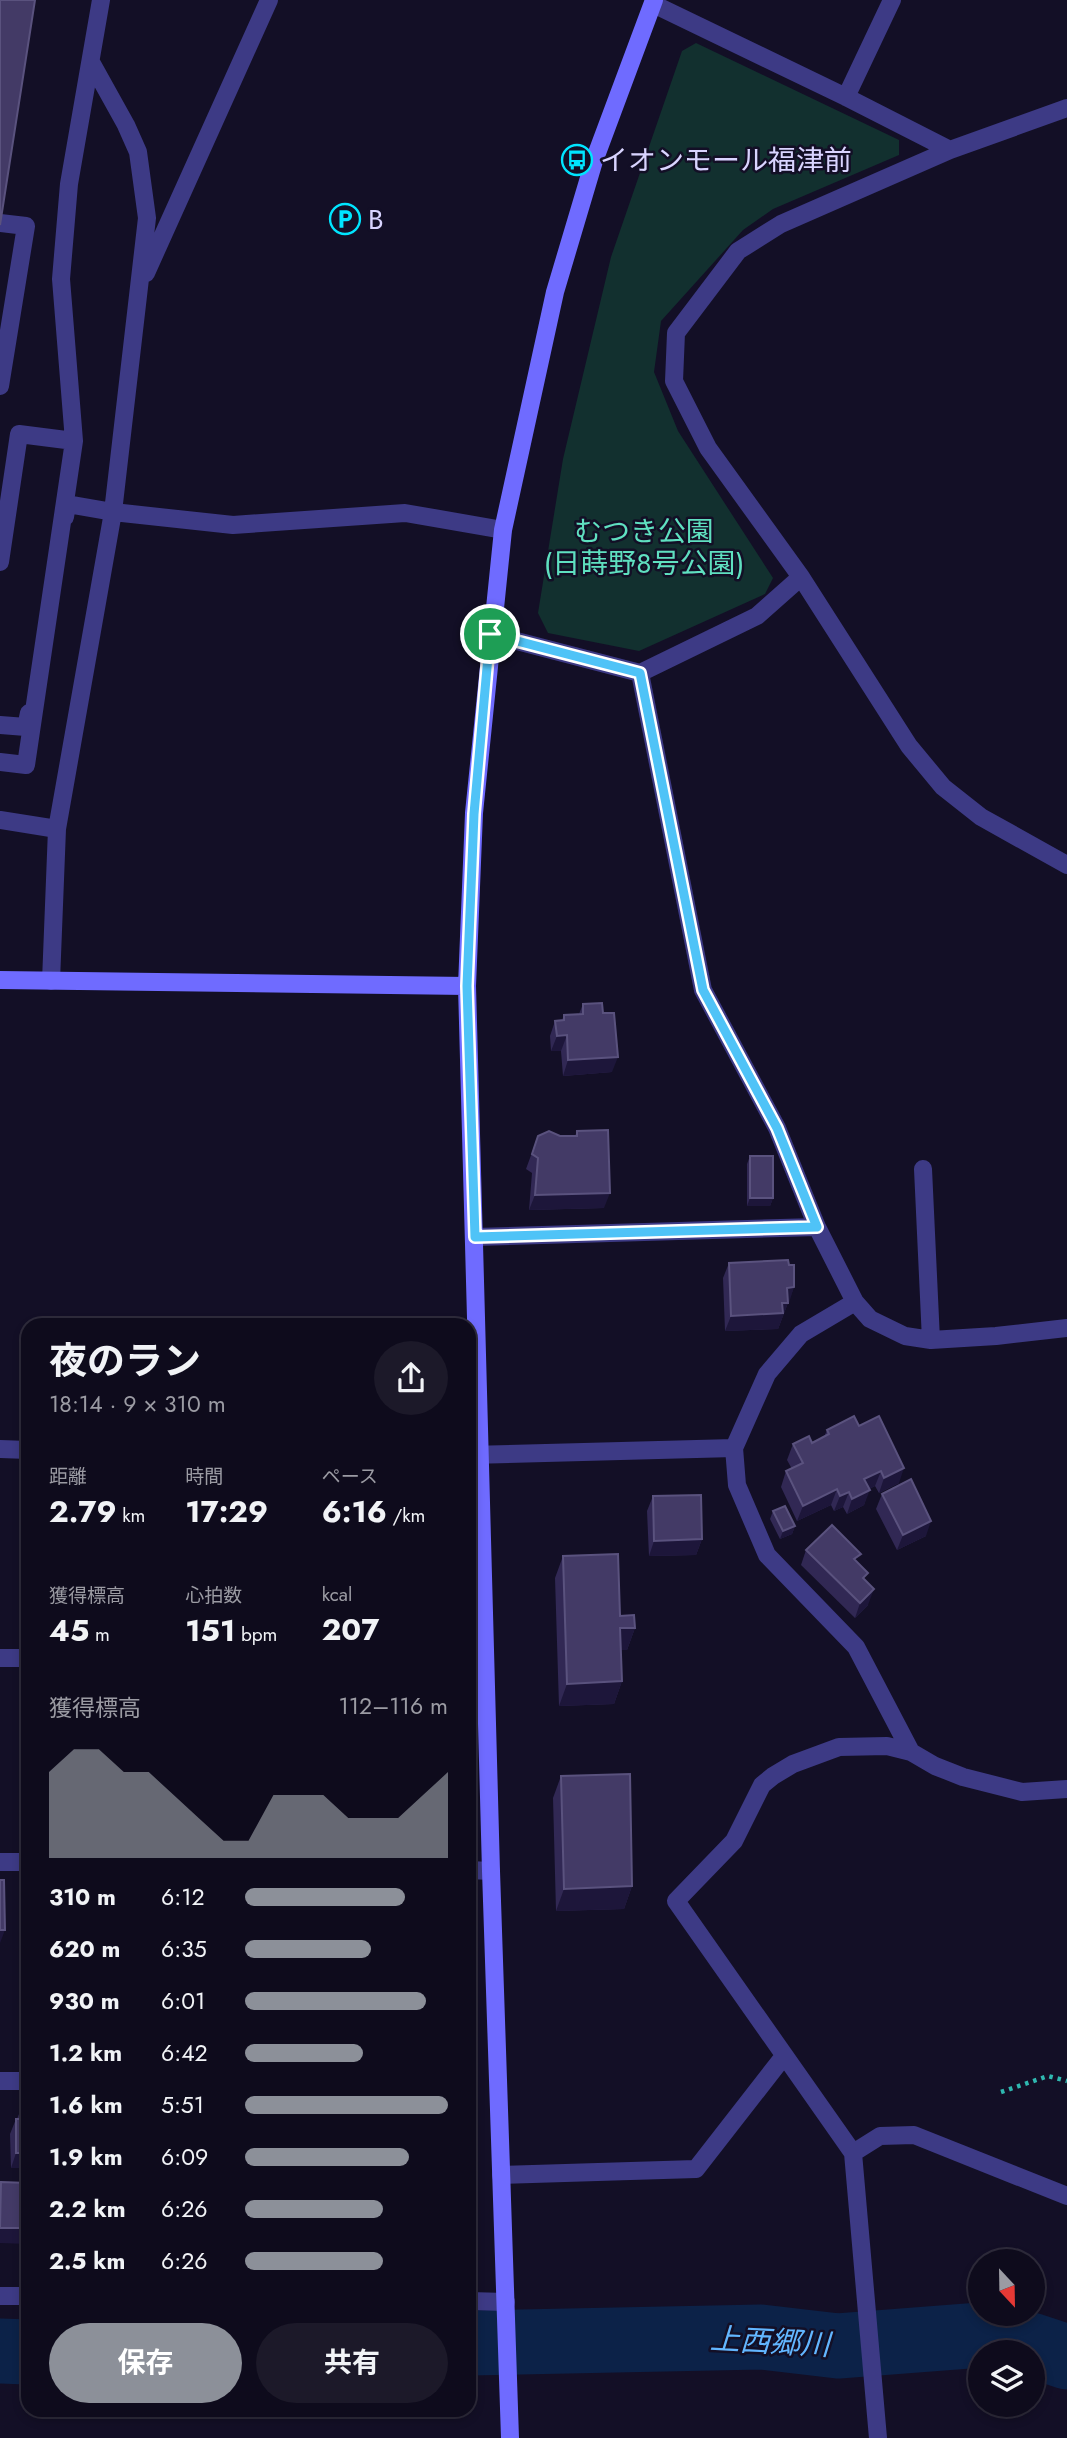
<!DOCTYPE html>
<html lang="ja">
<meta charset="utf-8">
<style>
body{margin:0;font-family:Jost,"Noto Sans JP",sans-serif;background:#1c1929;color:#f1f3f6;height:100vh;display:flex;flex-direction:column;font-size:26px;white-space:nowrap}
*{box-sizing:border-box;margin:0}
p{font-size:23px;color:#9b9ba3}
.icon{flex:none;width:38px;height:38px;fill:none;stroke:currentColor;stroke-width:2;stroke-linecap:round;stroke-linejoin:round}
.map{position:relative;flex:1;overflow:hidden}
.drawer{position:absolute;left:21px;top:1318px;width:455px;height:1099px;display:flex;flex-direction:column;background:#0e0b1c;border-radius:21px;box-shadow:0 4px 10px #0003,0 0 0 2px #2e2b3b}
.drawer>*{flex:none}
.needle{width:46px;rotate:158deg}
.fabs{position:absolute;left:968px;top:2249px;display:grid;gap:14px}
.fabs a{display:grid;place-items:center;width:77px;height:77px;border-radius:50%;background:#0e0b1c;box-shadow:0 4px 10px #0003,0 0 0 2px #2e2b3b;font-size:35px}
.pin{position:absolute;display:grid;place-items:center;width:60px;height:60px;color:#fff;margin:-30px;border:4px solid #fff;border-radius:50%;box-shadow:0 2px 7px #0007}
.round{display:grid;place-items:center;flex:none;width:74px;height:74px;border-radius:37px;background:#1c1929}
.headline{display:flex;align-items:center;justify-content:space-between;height:119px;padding:0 28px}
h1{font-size:38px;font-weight:700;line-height:52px}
.metrics{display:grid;grid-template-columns:repeat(3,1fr);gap:10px;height:119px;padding:7px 28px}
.metrics div{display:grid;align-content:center}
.metrics b{font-size:30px;font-weight:700}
.metrics small{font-size:19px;font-weight:400}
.metrics p{font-size:19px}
.chart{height:196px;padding:14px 28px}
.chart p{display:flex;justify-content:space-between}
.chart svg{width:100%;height:126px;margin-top:7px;fill:#8c9099;opacity:.7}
.action{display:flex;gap:14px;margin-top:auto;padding:14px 28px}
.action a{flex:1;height:80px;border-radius:42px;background:#8c9099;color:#fff;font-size:28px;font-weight:700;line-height:80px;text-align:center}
.action a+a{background:#1c1929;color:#f1f3f6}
ul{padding:0 28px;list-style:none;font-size:23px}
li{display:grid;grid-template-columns:112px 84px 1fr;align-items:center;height:52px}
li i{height:18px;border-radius:9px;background:#8c9099}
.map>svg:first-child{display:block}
</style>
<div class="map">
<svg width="1067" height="2438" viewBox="0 0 1067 2438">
<rect width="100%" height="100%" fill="#130f26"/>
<path fill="#12302f" d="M696,43L899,140V155L773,209L743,230L661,321L654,372L678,431L773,578L765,594L639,651L548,633L538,613L563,459L611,257L682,51Z"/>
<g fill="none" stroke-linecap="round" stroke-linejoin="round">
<path stroke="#0c2248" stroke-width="65" d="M469,2343L761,2337L838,2346L981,2335L1031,2345L1067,2357
M0,2351L28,2352"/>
<path stroke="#2fb8b0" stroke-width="4.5" stroke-dasharray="3.5 5" stroke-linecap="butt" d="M1001,2092L1048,2076L1067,2081"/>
<path stroke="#3d3a85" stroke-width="18" d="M0,223L26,226L0,386
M146,273L269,0
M65,517L67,504L113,512L233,525L405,513L503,530
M0,562L19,434L74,441
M0,725L26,727L29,713
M0,762L26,765L74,441L61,279L69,184L101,0
M0,820L57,829
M51,981L57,829L113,512L147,218L138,152L126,125L91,62"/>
<path stroke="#3d3a85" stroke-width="18" d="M653,4L846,97L950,150
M846,97L892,0
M1067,108L950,150L781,224L738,251L676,333L674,381L708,448L801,577L909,746L943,787L981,817L1067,865
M490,634L640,673L757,616L801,577
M640,673L703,990L777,1128L817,1227L855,1302L870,1319L905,1336L931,1340L996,1336L1067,1328
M923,1169L931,1340
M475,1237L817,1227
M855,1302L801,1334L767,1374L734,1448L737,1485L767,1555L856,1647L911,1752L935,1766L963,1777L1022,1792L1067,1789
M0,1449L28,1450
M469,1455L734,1448
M0,1658H28
M911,1752L887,1746L839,1747L793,1764L773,1776L762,1785L734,1841L676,1901L853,2153L880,2136L914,2135L1067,2196
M0,1862H28
M469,1870L491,1871
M0,2081H28
M853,2153L878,2438
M501,2175L696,2169L784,2056
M0,2296H28
M469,2301L506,2302"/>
<path stroke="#6f6bff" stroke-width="18" d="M0,980L467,986
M510,2438L491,1871L467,986L474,813L503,530L555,292L594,161L654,0"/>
</g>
<path fill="#312854" d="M583,1004L603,1013L612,1072L563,1076L561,1051H551L550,1036L555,1021L562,1020L564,1015L579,1014Z
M577,1131L604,1208L529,1210L532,1173L526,1169L538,1136H575Z
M750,1156L773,1198L770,1206H747V1164Z
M729,1263L794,1287L778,1329L725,1331L723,1278Z
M859,1426L899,1483L879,1493L875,1486L869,1489L864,1505L847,1514L843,1507L834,1511L831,1505L797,1521L781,1487L786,1471L792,1469L787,1460L793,1444L812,1443L824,1437L827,1430Z
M882,1494L926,1536L897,1550L876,1509Z
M653,1496L702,1539L696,1555L649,1556L647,1511Z
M773,1511L795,1526L792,1534L780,1539L770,1519Z
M806,1550L858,1563L865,1581L868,1605L855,1618L801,1565Z
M563,1556L620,1616L635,1628L627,1650H621L622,1681L614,1704L559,1706L555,1578Z
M561,1776L632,1886L624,1909L556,1911L553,1798Z
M21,2109H28V2168H11L10,2134L16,2119H17Z"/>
<path fill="#1d163a" d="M567,1035L561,1051H551L557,1036Z
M618,1057L612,1072L563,1076L568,1060Z
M610,1193L604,1208L529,1210L535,1195Z
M750,1198H773L770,1206H747Z
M794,1287L789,1303H782L787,1288Z
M782,1303H788L778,1329L725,1331L731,1316Z
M904,1468L899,1483L879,1493L884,1478Z
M881,1471L875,1486L859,1494L864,1479Z
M837,1489L831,1505L797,1521L803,1506Z
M870,1490L864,1505L847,1514L852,1499Z
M849,1492L843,1507L834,1511L840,1496Z
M931,1521L926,1536L897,1550L903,1535Z
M795,1526L792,1534L780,1539L783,1531Z
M702,1539L696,1555L649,1556L654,1541Z
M874,1589L868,1605L855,1618L860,1603Z
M620,1628H635L627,1650H612Z
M622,1681L614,1704L559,1706L567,1684Z
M632,1886L624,1909L556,1911L564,1889Z
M0,1930H5L0,1943Z
M16,2153H28V2168H11Z
M0,2228H28V2244L0,2243Z"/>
<path fill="#433a66" stroke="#5a527e" stroke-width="2" d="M0,0H35L0,225Z
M602,1003L603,1013H614L618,1057L568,1060L567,1035L557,1036L555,1021L564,1020V1015L583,1014V1004Z
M608,1130L610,1193L535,1195L538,1158L532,1154L538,1136L549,1131L560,1136H577V1131Z
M750,1156H773V1198H750Z
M788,1260L789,1265H794V1287L787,1288L788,1303H782L783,1313L731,1316L729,1263Z
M854,1416L859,1426L879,1416L904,1468L884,1478L881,1471L864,1479L870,1490L852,1499L849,1492L840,1496L837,1489L803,1506L786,1471L803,1463L793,1444L809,1436L812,1443L829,1434L827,1430Z
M911,1479L931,1521L903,1535L882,1494Z
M701,1495L702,1539L654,1541L653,1496Z
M785,1506L795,1526L783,1531L773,1511Z
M832,1525L861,1554L854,1559L868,1573L863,1578L874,1589L860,1603L806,1550Z
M618,1554L620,1616L634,1615L635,1628H620L622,1681L567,1684L563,1556Z
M630,1774L632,1886L564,1889L561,1776Z
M0,1880H4L5,1930H0Z
M21,2109H28V2153H16V2119H21Z
M1,2182L28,2183V2228H0Z"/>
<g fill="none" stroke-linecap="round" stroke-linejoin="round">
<g stroke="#fff" stroke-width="14">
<path id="route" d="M490,634L640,673L703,990L777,1128L817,1227L475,1237L467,986L474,814Z"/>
</g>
<use href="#route" stroke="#4fc3f7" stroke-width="9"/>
</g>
<defs>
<g id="bus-ring" transform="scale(1.575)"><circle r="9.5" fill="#130f26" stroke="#00e5ff" stroke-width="1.5"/><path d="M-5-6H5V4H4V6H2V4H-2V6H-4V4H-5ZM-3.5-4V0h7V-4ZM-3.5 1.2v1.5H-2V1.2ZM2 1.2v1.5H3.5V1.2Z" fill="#00e5ff"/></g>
<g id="parking-ring" transform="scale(1.575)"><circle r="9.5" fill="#130f26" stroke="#00e5ff" stroke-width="1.5"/><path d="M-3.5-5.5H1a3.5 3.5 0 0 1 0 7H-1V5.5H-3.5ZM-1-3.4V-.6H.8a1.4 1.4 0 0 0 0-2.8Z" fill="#00e5ff"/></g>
</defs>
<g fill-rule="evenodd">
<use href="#bus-ring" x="577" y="160"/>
<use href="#parking-ring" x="345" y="219"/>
</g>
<g text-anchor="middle" stroke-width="5" stroke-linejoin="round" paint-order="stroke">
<g font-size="28" fill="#d9d4ff" stroke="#130f26" text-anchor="start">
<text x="600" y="170">イオンモール福津前</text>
<text x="368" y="229">B</text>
</g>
<g font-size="28" fill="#5fe0c0" stroke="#130f26">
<text x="644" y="541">むつき公園<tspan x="644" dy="32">(日蒔野8号公園)</tspan></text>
</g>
<g font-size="30" font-style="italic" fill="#62b6ff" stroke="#130f26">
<text transform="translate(770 2342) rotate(3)" y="10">上西郷川</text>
</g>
</g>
</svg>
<div class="fabs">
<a><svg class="needle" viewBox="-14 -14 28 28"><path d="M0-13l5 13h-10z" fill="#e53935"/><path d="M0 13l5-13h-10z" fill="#9b9ba3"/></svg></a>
<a><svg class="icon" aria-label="layers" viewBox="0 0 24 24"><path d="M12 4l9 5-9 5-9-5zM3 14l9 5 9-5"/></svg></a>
</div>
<div class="pin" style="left:490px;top:634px;background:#1e9e55"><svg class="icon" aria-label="arrive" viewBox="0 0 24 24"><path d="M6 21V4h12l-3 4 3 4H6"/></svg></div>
<section class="drawer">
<div class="headline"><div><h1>夜のラン</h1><p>18:14 · 9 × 310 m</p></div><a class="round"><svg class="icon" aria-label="share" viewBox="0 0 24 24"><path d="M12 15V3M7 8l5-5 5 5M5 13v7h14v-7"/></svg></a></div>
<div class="metrics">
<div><p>距離</p><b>2.79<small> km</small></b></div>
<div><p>時間</p><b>17:29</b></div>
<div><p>ペース</p><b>6:16<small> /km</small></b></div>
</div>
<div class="metrics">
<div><p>獲得標高</p><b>45<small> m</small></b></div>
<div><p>心拍数</p><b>151<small> bpm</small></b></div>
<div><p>kcal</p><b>207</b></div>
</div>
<div class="chart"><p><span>獲得標高</span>112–116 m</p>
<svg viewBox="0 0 160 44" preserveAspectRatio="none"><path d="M0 44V14L10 6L20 6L30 14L40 14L50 22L60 30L70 38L80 38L90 22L100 22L110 22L120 30L130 30L140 30L150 22L160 14V44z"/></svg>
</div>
<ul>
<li><b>310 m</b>6:12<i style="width:79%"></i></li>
<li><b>620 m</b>6:35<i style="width:62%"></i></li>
<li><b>930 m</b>6:01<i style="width:89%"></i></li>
<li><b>1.2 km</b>6:42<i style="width:58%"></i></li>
<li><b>1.6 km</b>5:51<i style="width:100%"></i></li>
<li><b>1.9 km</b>6:09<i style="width:81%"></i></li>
<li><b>2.2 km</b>6:26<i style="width:68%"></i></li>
<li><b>2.5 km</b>6:26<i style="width:68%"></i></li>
</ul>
<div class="action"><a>保存</a><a>共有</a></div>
</section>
</div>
